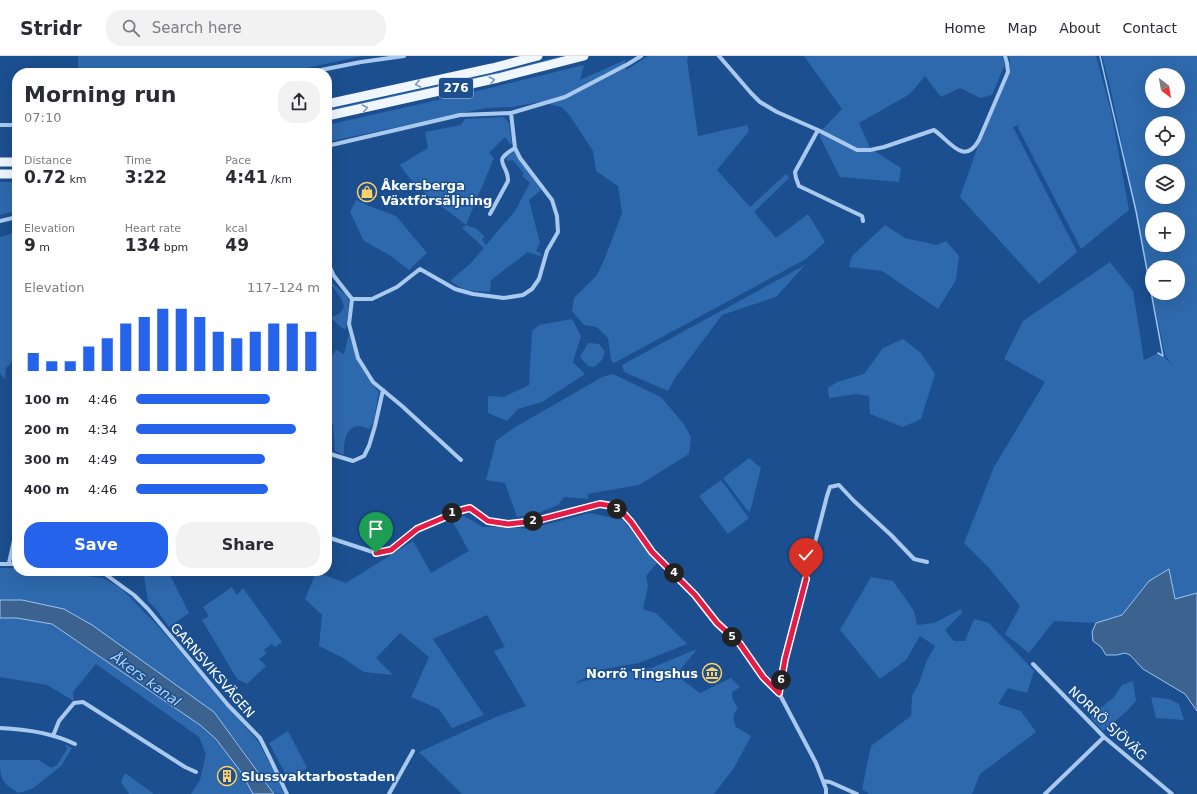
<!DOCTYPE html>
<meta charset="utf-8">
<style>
body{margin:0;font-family:"DejaVu Sans",sans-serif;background:#f2f2f3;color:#2b2b33;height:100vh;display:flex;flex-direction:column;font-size:15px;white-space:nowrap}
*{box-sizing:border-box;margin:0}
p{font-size:13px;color:#7c7c81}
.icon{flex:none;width:22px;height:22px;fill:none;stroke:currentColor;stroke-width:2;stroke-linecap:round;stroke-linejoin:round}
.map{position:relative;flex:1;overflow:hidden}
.side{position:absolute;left:12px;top:12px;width:320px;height:508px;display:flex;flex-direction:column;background:#fff;border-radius:16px;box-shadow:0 4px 16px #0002}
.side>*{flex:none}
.needle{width:26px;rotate:149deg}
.tools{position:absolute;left:1145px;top:12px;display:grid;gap:8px}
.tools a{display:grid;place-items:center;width:40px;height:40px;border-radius:50%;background:#fff;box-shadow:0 4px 16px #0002;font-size:20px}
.pin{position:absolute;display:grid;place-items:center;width:34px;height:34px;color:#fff;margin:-41px -17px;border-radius:50% 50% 50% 0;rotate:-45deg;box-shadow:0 0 4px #0007}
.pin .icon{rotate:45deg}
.km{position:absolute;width:20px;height:20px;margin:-10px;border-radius:50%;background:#222;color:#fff;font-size:11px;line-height:20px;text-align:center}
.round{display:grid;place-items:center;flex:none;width:42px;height:42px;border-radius:16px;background:#f2f2f3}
.overview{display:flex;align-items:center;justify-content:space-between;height:68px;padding:0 12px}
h1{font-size:22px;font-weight:700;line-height:30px}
.metrics{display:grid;grid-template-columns:repeat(3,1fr);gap:6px;height:68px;padding:4px 12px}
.metrics div{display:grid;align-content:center}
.metrics b{font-size:17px;font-weight:700}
.metrics small{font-size:11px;font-weight:400}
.metrics p{font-size:11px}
.chart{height:112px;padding:8px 12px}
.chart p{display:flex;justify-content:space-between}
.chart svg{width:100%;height:72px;margin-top:4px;stroke:#2563eb;stroke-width:6}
.action{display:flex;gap:8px;margin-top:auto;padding:8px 12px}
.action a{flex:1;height:46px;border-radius:16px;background:#2563eb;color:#fff;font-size:16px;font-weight:700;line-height:46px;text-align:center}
.action a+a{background:#f2f2f3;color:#2b2b33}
ul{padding:0 12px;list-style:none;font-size:13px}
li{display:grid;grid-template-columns:64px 48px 1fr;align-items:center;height:30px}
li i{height:10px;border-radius:5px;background:#2563eb}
header{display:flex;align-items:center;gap:24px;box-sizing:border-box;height:56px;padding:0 20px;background:#fff;border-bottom:1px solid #e1e1e2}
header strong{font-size:19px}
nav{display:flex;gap:22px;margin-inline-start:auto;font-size:14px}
.search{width:280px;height:36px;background:#f2f2f3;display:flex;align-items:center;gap:10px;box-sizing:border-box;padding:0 14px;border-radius:16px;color:#7c7c81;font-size:15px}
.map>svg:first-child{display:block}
</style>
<header>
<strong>Stridr</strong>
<div class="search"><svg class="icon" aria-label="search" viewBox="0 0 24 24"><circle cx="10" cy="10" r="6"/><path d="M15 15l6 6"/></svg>Search here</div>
<nav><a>Home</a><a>Map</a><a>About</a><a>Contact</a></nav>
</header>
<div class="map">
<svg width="1197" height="738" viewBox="0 0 1197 738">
<rect width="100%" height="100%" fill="#1b4f8f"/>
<path fill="#2e69ad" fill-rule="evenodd" d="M78,0H362L284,17H78Z
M561,0H572L538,9L327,57V54L499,16Z
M648,0H689L687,4L698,80L747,69L749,75L717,114L750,151L786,118L789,122L754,156L776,182L808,158L825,186L806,203L614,307L611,304L608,282L597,271L584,269L572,255L574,242L597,219L605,202L622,157L618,130L596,115L593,95L570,60L562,51L540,46L512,51L486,52L327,86V69L486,33L584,9L580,24L625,4L626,14Z
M804,0H1002L1005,8L992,39L980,42L960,32L941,41L925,20L910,38L859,67L870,92L901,112L899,126L840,121L820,81V76L842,53Z
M1008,0H1096L1111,55L1129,154L1081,193L1018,72L1019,69L1013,71L1077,196L1039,228L960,141L978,90L1009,19L1010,5Z
M1102,0H1197V537L1175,544L1168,514L1149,525L1122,559L1096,567L1054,565L1029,597L1005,578L1020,550L989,512L964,487L994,411L1045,326L1004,303L1023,265L1110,206L1133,235L1144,304L1158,297L1163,300L1172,309L1165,299L1152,237H1178V211H1152V235L1111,35ZM1152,19H1178V45H1152ZM1152,67H1178V93H1152ZM1152,115H1178V141H1152ZM1152,163H1178V189H1152Z
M504,61L509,67L512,87L510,88L505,81L489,97L494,102L466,169L477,173L485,181L482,183L486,189L515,155L530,127L522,120L524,118L513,104L507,105L506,101L514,95L541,134L529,144L540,187L536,195L542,198L540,200L528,196L491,224L490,236C477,235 460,236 451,224L470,208L484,192L462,172L466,169C444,151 415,134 400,109L428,92L425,76L461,69L465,63Z
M0,126H17V155L0,159Z
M356,144L372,151L396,160L427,197L409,214L391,200L364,185L350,156Z
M885,169L905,182L937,189L946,185L959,200L956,224L938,253L882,215L849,211L852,200Z
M17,176V296L14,297L11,307L6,312L5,323L0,318V181Z
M805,209L776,241L722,259L675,322L668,335L624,316L622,309Z
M331,228H333L346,239L349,245L346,273L342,272L331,262L340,257L344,251L342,244Z
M572,263L581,280L573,306L585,318L542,346L518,353L507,365L488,357V340L504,341L529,329L532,275L539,269Z
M349,278C357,304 362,316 379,336C376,347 376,363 370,373C367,372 361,370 358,370C344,372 344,388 344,399L335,395L333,368L327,366V308L336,294L344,298Z
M903,283L921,297L935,318L921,363L903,371L870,358L869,340L856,338L829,342L828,332L837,326L864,318L883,292Z
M588,287L599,288L605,296L602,304L594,311L588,310L580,301Z
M613,318L661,341L683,367L691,381L689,398L639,429L587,438L589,443L564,441L558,449L533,459L517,461L505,427L486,424L496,385L512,373L602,321Z
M749,402L761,412L750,456L747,454L723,422Z
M721,424L749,462L728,478L699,440Z
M590,457L623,464L657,507L646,520L648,530L643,553L656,557L687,588L639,607L599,614L574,628L605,619L651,612L697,593L676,619L700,637L731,622L740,631L732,636V642L738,653C732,658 733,664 736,671L751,680L734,712L714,738H462L419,696L498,660L526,650L494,595L505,591L487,559L433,583L484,659L452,672L439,653L411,641L429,601L400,577L376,602L393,619L364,616L343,602L319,590L322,559L305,543L316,516L346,527L413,485L431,517L469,495L451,463L464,460L483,471H511L529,473Z
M0,512H17V515H46L103,522L121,532L156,568L258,685L272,711L284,738L274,737L231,678L22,544H0Z
M150,515H168L189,557L169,571L156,553L148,545L144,520Z
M871,521L893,525L914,555L917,569L934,567L961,553L962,557L945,574L954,585H965L974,563L989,567L1034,615L1027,637L1008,632L998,648L1021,655L1036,676L980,718L972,738H869L862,733L871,690L911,660L912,640L919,627L927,604L935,590L920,580L906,604L880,623L840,574Z
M232,531L237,539L243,532L282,586L275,591L272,588L264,594L267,597L259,603L266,610L247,628L237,623L202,564L209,560L203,551Z
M0,562H17L52,568L200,669L216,683L241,716L253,738H191L200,724L206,698L199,681L96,608L73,636L74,645L47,629L0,621Z
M1133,625L1136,645L1126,656L1103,675L1090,661L1114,641L1122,629Z
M1151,641L1169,643L1179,648L1184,664L1156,662Z
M288,675L307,712L288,723L269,687Z
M65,688L72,692L61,710L32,733L18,737C2,726 0,724 0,704H39L51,712L57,709L67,693Z
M125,717L154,738H129L121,726Z"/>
<path fill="#3c6290" stroke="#9cc4f0" d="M1169,513L1175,543L1197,537V655L1185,638L1143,613L1130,599L1125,597L1117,599H1106L1101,591L1093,585L1092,576L1096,567L1122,559L1149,525Z
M0,544H22L64,553L92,569L214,656L274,738H253L241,716L216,683L200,669L52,568L17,562H0Z"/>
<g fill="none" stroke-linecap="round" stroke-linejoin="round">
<path stroke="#9cc4f0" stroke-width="1.5" d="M1100,0L1136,155L1163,300L1158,297"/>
<path stroke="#a9c9ee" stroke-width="4" d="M719,0L751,37L760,46L777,56L818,74L857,94H870L884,91L934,74C949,84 964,111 979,84L1008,16L1007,7L1005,0
M306,17L361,6L404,0
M0,69H17
M818,74L795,116L796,122L799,130L862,160L863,165
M327,90L460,59L511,57L565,41L628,8L641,0
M490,158L508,125C509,108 490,106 515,92
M0,165L17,161
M327,205L334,220L352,243L349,268L358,302L373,326L402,350L461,404
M352,243H372L397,231L420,213L455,233L473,238L504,242L523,239L532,233L539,223L547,195L558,176L557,160L552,144L520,102L515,92L511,57
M327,397L353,405L364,400L369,390L375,370L383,334
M327,481L376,497L383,496L391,494L417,473L424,469L462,453H470L476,455L488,465L508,468L535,465L600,448L612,450L621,455L631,465L652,496L695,539L717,567L740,588L763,621L779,637L816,707L826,733V738
M9,507L17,471
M0,508H17
M76,515L105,518L133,515
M105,518L134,539L148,553L228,649L260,682L270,702L287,738
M1033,608L1104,681L1172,738
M779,637L785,603L827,440L830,431L839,429L854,445L891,479L914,503L927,506
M0,672C25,673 52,677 75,688
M53,680L59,665L74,647L83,646L185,711L196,716
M823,725L830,726L857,738
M389,738L413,695
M1045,738L1104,681"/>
<path stroke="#f0f6ff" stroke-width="9" d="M327,48L492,12L538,0
M327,60L498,22L584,0
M0,106H17
M0,118H17"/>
</g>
<defs><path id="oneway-chevron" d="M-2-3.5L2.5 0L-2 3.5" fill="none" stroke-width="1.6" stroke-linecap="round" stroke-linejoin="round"/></defs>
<g stroke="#7b9ac1">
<use href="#oneway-chevron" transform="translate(492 24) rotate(-13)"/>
<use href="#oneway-chevron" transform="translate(418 28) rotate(168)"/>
<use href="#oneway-chevron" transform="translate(365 52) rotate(-12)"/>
</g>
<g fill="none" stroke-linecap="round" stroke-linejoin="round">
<g stroke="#fff" stroke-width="8">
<path id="route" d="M376,497L391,494L417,473L462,454L470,452L488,465L508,468L535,465L600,448L612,450L621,455L631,466L652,496L695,539L717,567L740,588L763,621L779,637L785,603L806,523"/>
</g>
<use href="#route" stroke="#e11d48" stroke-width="5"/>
</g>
<defs>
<g id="shop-ring" transform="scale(1)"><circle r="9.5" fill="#1b4f8f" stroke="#ffd166" stroke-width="1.5"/><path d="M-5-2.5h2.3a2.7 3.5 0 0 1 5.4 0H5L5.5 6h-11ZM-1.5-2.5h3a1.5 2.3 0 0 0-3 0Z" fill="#ffd166"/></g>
<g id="museum-ring" transform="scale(1)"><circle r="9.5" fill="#1b4f8f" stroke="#ffd166" stroke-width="1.5"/><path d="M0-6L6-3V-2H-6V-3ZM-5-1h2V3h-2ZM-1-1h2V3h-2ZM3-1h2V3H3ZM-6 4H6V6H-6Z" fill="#ffd166"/></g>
<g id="building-ring" transform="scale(1)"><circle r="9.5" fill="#1b4f8f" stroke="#ffd166" stroke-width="1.5"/><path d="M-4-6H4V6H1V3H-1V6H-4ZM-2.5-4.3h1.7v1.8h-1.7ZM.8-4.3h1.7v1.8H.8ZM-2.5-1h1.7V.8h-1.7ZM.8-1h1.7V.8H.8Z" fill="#ffd166"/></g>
</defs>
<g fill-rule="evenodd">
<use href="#shop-ring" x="367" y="136"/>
<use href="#museum-ring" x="712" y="617"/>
<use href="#building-ring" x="227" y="720"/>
</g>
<g text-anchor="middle" stroke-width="3" stroke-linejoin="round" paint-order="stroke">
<rect fill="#1b4f8f" stroke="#bbcadd" stroke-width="1" x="439" y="22" width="34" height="20" rx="3"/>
<g font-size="12" font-weight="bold" fill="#fff">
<text x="456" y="36">276</text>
</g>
<g font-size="13" font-weight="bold" fill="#fff" stroke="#1b4f8f" text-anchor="start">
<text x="381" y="134">Åkersberga<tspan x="381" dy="15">Växtförsäljning</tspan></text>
<text x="698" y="622" text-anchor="end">Norrö Tingshus</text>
<text x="241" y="725">Slussvaktarbostaden</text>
</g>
<g font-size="13" fill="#fff" stroke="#1b4f8f">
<text transform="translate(213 614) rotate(49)" y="5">GARNSVIKSVÄGEN</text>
<text transform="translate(1108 667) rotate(43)" y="5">NORRÖ SJÖVÄG</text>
</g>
<g font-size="14" font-style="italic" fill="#b5d3f5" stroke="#1b4f8f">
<text transform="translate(146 623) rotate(36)" y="5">Åkers kanal</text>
</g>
</g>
</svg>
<div class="tools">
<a><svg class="needle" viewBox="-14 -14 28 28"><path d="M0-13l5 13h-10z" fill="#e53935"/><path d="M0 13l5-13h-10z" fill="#7c7c81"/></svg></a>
<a><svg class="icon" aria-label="locate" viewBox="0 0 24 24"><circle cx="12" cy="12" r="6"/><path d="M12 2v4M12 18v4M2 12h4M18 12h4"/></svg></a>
<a><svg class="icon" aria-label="layers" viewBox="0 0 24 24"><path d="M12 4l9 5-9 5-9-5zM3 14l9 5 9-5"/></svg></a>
<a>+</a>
<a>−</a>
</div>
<div class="pin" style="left:376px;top:497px;background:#1e9e55"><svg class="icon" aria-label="arrive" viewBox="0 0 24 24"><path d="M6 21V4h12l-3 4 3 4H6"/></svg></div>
<div class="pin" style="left:806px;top:523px;background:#d93025"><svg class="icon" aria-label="check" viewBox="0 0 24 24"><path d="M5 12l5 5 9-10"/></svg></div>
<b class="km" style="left:452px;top:457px">1</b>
<b class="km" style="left:533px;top:465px">2</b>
<b class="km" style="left:617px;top:453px">3</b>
<b class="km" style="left:674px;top:517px">4</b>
<b class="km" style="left:732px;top:581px">5</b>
<b class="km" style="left:781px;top:624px">6</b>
<section class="side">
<div class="overview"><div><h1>Morning run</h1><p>07:10</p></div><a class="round"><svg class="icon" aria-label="share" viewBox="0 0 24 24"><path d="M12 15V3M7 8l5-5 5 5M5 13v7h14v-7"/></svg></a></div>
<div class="metrics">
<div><p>Distance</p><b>0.72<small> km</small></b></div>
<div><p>Time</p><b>3:22</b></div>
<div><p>Pace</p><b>4:41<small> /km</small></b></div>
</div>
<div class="metrics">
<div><p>Elevation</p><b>9<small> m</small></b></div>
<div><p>Heart rate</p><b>134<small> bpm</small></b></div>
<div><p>kcal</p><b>49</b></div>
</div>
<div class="chart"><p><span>Elevation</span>117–124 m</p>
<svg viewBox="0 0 160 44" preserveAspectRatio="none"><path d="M5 44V33M15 44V38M25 44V38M35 44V29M45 44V24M55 44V15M65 44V11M75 44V6M85 44V6M95 44V11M105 44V20M115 44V24M125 44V20M135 44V15M145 44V15M155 44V20"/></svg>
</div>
<ul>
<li><b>100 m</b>4:46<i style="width:73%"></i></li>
<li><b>200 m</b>4:34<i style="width:87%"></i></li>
<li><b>300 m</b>4:49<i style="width:70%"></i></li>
<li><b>400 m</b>4:46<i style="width:72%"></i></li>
</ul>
<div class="action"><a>Save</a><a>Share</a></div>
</section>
</div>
